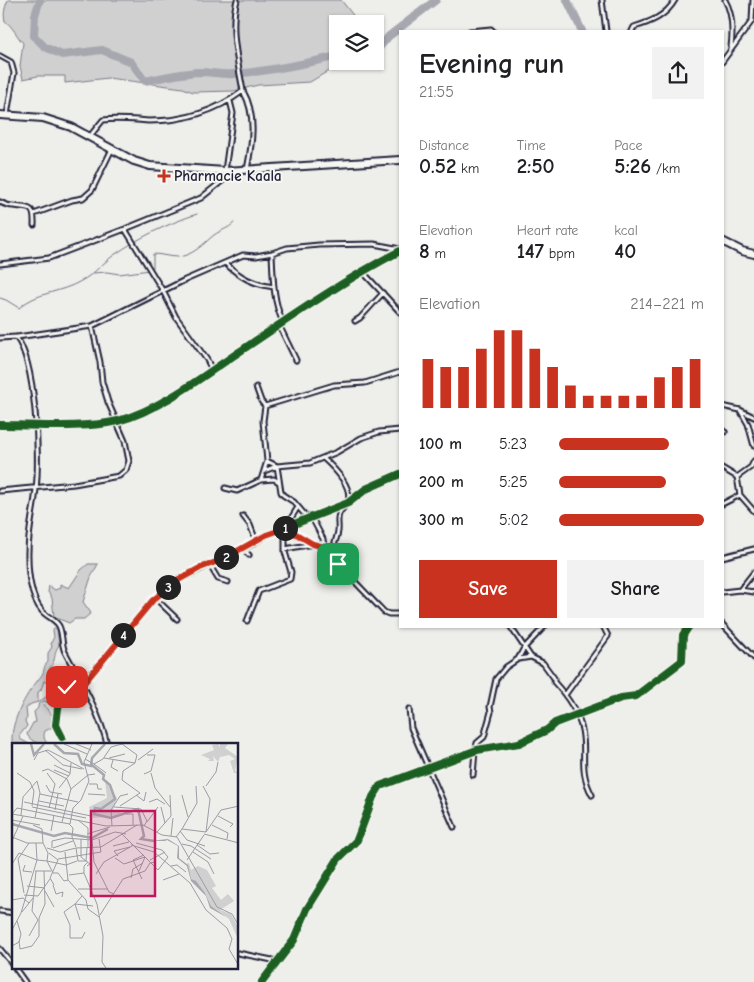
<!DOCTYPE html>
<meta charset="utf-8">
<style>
body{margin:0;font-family:"Comic Neue",sans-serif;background:#f2f2f2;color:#202124;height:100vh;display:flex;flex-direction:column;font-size:19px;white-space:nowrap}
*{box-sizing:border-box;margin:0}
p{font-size:16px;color:#757577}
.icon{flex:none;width:28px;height:28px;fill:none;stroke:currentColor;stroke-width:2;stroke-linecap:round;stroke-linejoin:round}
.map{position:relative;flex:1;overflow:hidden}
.sheet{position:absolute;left:399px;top:30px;width:325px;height:598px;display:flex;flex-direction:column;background:#fff;border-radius:0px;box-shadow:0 1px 4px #0004}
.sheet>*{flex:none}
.buttons{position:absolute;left:329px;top:15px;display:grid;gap:10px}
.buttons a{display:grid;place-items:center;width:55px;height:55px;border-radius:0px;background:#fff;box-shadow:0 1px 4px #0004;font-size:25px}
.pin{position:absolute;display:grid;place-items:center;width:42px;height:42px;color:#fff;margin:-21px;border-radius:10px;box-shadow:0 2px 8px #0006}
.km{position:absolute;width:25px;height:25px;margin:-12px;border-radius:50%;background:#222;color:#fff;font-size:14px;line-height:25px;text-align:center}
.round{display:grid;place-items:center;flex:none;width:52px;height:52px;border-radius:0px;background:#f2f2f2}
.summary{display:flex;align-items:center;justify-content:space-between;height:85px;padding:0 20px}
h1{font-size:28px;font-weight:800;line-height:38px}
.stats{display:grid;grid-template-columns:repeat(3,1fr);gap:8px;height:85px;padding:5px 20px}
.stats div{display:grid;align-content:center}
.stats b{font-size:21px;font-weight:800}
.stats small{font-size:14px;font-weight:400}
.stats p{font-size:14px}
.chart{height:140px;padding:10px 20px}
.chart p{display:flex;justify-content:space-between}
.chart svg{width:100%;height:90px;margin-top:5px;stroke:#c8321e;stroke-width:6}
.action{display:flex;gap:10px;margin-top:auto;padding:10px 20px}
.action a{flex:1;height:58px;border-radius:0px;background:#c8321e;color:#fff;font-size:20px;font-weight:800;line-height:58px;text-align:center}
.action a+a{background:#f2f2f2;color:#202124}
ul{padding:0 20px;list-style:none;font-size:16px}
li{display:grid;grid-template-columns:80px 60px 1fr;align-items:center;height:38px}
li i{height:12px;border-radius:6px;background:#c8321e}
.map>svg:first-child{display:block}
</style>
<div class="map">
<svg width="754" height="982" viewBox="0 0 754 982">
<rect width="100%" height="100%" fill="#eeeeeb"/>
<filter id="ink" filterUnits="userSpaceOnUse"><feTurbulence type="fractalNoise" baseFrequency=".02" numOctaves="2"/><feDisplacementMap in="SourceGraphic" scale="10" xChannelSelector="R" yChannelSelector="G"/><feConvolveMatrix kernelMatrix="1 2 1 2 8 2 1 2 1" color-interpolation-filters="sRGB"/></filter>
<g filter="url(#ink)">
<path fill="#d0d0d1" stroke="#797986" d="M8,0H341L360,24H338V61H360V63L343,66L325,73L310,82L258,85L234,91L193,92L183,88L108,78L65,83V76H38L23,79L20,66L23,43C16,35 13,27 5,21C3,13 5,7 8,0Z
M88,564H98L91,577L83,602L91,613L84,619H75L69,623L54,617L52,598L48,592L49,586L55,590L60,588V584L69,588L81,570Z
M54,628L57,629L59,645C54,653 56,653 54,660C52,665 50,667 49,671L54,676V680L61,684L62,687L60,690H54L55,703L52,705L44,701L42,703L53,716L51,728L45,731C43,736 44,740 48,744C41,745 30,742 27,734L33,723L36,722L34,712L38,708C38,700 43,700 47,696V683L44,681L41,690L38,692V702L31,704L26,708L27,718L25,721L27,726L19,736L20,739L29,744H14V748C6,732 24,697 35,684C37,681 40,678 42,675C45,670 43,667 48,662V653L52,647L51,643L54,637L53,630Z"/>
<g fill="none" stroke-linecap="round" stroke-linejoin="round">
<path stroke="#727281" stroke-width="1" d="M93,273L107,272L119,274L150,270L153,268V254C161,254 169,257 177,257C193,256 203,244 214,235C221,230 228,229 234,223
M0,298L6,300L19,308C36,292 61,293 81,281C94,274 103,263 114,255C140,237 167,224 197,214"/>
<path stroke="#a7a7af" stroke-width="8" d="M40,0L35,15L34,36L45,47L62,55L102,50L131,62L145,81C163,77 181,73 199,72C211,72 222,75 234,74C269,71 304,64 338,56
M567,0L582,31
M375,50L378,49L389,36L436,0"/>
<g stroke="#22223b" stroke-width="7">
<path id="street" d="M237,0C229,29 238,62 243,91C257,115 252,144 247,170
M602,0L606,31
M725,0C733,14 733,31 731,47
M470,31L491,29L493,31
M632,31L634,27C651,22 666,16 675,0
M0,56L11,62L14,73L7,115
M722,62L752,21L753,0
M90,136L103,120C118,118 134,120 149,121C185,121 215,112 243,91
M225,171L233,113L230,101
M0,202C4,204 8,206 13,206C28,208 35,205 34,225
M34,214L72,200L83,198L92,190L112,149
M125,229L163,291L176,317L207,360L212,370
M272,253C273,276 273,302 283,322
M225,263C241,278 253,284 274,287
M0,264L49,258L125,229L201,198L232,173
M362,271L400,312
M355,321L360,318L383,293
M279,325L296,360
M17,337L92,326L183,281L243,255L256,256L272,253L287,248L319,245L374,244L400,249
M0,338L16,337C36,362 40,457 36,489C34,511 27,535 28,557C28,574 31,598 42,611C47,617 55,619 59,626C63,634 61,644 65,652C81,682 99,711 107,744
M256,387L261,401L265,406L263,421L267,461
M265,406L334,385L365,383L400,372
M722,406L740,410L754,417
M740,410L748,424L754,446
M722,430L725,432
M323,458C333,467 355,488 347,503C346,506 342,509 340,512C336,518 339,524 338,531C337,539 332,548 332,557
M722,468L737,477L740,495L754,511
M737,477L751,467L754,461
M261,480L267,461L277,466L264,471
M225,488L237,491L261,480L274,479L279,482
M0,491L74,484L119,476L126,470L129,461L125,441L108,402L102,382L100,362L92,326
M722,504L740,495
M243,516L250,525L256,541
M286,528L313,544
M324,547L323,539L312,518L305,515L294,502L283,495L281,492L277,466L310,463L337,452L361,438L379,432L400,430
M243,549L249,555
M285,549L313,544L324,547L338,564L384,612L389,614H400
M722,557L754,549
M209,564L218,579L228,582
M740,590L754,572
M722,592L740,590L754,592
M155,598L177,619
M247,621L259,591L290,579L291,572L285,552V528L298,507
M722,624L754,658
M510,626L531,657L543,663L554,678V682C566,695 578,712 582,730C587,755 578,769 592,795
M519,659L531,657
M565,695L608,636L603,626
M409,709L411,728L454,827
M62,737L56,725L58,708L64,690L67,687L84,683L153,600L180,579L250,545L266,535L348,503L366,489L400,474
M473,775L475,751L477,743L484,737L491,712L490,707L496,679L506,667L518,659L524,648L545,626
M0,911L14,913
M0,949L14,966
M238,953L277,961
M15,968L25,982
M262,982L294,940L307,909L338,859L357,840L373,797L380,786L477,750L519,743L547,730L555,723L621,698L636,696L682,661L683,635L689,626"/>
</g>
<g stroke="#22223b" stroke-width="9">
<path id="secondary" d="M0,425C35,425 85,429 118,421C161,409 202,377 239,352C292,316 344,280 400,251"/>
</g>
<g stroke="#22223b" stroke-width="10">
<path id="highway" d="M0,115L43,118L71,127L134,161L150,166L225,171L400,160
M722,241L742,251L754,254"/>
</g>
<use href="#street" stroke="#f6f6f2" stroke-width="3"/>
<use href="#secondary" stroke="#f6f6f2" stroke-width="5"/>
<use href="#highway" stroke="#f6f6f2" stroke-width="6"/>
<g stroke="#f6f6f2" stroke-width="11">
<path id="cycleway" d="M0,425C35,425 85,429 118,421C161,409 202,377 239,352C292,316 344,280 400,251
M62,737L56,725L58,708L64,690L67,687L84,683L153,600L180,579L250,545L266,535L348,503L366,489L400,474
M262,982L294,940L307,909L338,859L357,840L373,797L380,786L477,750L519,743L547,730L555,723L621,698L636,696L682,661L683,635L689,626"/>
</g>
<use href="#cycleway" stroke="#1b5e20" stroke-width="8"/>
</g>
</g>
<g fill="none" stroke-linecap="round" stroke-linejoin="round" filter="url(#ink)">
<g stroke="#fff" stroke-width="10">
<path id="route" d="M67,687L84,683L153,600L168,588L180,579L200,568L221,560L266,535L286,528L313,544L324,547L338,564"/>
</g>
<use href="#route" stroke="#c8321e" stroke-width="6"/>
</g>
<path fill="#c8321e" stroke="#f6f6f2" stroke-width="2" d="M161.5 168.5h5v5h5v5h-5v5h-5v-5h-5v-5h5z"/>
<g text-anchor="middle" stroke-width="4" stroke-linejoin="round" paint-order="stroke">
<g font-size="15" font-weight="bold" fill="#22223b" stroke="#f6f6f2" text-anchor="start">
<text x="174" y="181">Pharmacie Kaala</text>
</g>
</g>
<g transform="translate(12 743)">
<rect width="226" height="226" fill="#eeeeeb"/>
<path d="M206,1L208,4V1H216L213,5L226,14L223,28L226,30H222L218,18L223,16L217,12L208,14L206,19L201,13L202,18H196L198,16L189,12L202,7L200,2ZM93,37L105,55L101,67H107L110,73L81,75L77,64L95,55ZM177,120L179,127L186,123L195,127L204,143L200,145L209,157L216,151L222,158L208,167L219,171L226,184V196L217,176L199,163L193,150L179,136L174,121Z" fill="#d0d0d1"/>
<path d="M156,96L167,103V115L176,122L179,136L184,138L193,150L199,163L214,174L198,165L194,153L179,138L175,123L165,115L166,103L155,97L153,98H138Z" fill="#a7a7af"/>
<path fill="none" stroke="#a7a7af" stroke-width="2.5" d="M19,1L22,12L32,1M42,1L52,10L66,11L70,21L79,23L80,15L93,1M80,22L92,32L91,36L98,42L103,56L89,66L83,65L82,71L99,75L126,66L132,93L129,96L142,98M0,81L42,93L53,90L80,95L96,86"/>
<path fill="none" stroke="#9c9ca5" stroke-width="1" d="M52,1L75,11M64,1L79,7M110,1L125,12M33,7L51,22L70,26M92,15L123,20L125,12M97,15L113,11M73,16L82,21L91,16L99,4L110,1M22,17L26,10L36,7L72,26M101,17L99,24L106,28M126,17L141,6M82,21L94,30M42,22L58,30M42,27L57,33M30,28L36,26L55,36L59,46M5,30L18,39L22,48L20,63M35,30L43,41L37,65M139,30L143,45L158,64M132,31L139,28L143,12H135M77,41H85L86,46H90M34,42L38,49L50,51M194,43L204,29L206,19M47,45L58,31L59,20M28,51L66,59M76,51L93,52M124,52L132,58L134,49M170,52L176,74M27,58L52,63M12,59L79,73V78M137,59L145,56L153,61M108,63L128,50L110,37L111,28L123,20M20,64L74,75M102,64L129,66L135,78L132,83M149,64L153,80M43,67L46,51M0,71L5,65L59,76M0,71L58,81L61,65L69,57L77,38L72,19L80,1M114,71H121V82M9,72L11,54L25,38L28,50L23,75M206,73L221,81L218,84M59,76L94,83L131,82L150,92L165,94L205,164L220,171L227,183M0,77L28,82M66,77L76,85V105M50,79L59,46L76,32L83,31M135,79L146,64M57,81L61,85L60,94L64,104M21,82L30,86L31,100M200,82L216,90L215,96M100,83L99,67L108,53L116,51M170,86L185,60L184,43M39,88L42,72M168,88L175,97L193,103M145,89L159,73L158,52M194,89L209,67L227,63M75,91L98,84M110,91L146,127L156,114L150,107L124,100M192,91L227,100M159,93L161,75M0,94L15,100H31L36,110L35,118L25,117L9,170L0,187M164,94L170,86L194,89L198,56L191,43M69,96V114L78,121L75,123M80,97L103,89L114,91M0,98L11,73M170,101L179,103L199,116M119,102L142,109L178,140L194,167L215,185L220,196L217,206L227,223M185,102L198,111L207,110M101,103L117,99M35,105L48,109L64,105L89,104L125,82M40,105V98L53,95L80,97L82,119L97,149L102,151M41,105L61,98M64,105L66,118H74L75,105M53,109L56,137L74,157L76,166L87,174M181,109L196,119L202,131M37,110L46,117L38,135L42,142M106,113L102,108L118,104M103,115L112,121L133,114M46,116L89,109L87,96M138,117L153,109M175,117L192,92M76,119L72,123V130L85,161L91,193L90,219L94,225M0,121L7,110L25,117L24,100M13,122L11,128L20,129M159,123L165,122L174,129M23,128H39M24,128L20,168L26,177M127,128L133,114M84,131L92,119L120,103M57,132L72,130M119,135L121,126L131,120M130,136L121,117L132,112M56,137L52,138L46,130H41L35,118L54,122L65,118M151,137L167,131M41,142L44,151L51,149L50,154M15,143L33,145M66,146H96M33,148L42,164M12,150L6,116L17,100M12,152L26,153L38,136M0,157L11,155L17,160M10,169L21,155M88,172L111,136L133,128L138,120L144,119M68,177L63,161L70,153M73,189L70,195H58V182L52,169L63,161L81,163M17,193L26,177M7,198L8,206L20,203L27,193V175L33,161L32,128M0,203L7,199L9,191L5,178"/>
<path fill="#c2185b" fill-opacity="0.15" stroke="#c2185b" stroke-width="2.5" d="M79,68H143V153H79Z"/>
<rect width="226" height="226" fill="none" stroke="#22223b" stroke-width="2.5"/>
</g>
</svg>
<div class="buttons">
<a><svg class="icon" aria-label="layers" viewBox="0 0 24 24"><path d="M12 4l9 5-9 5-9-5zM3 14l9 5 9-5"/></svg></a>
</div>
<div class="pin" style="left:338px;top:564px;background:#1e9e55"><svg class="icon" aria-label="arrive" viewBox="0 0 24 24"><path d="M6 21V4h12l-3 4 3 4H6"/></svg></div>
<div class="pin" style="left:67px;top:687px;background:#d93025"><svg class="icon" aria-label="check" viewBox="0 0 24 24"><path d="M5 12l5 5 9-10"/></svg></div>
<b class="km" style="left:285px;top:528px">1</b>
<b class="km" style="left:226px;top:557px">2</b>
<b class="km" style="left:168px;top:587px">3</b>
<b class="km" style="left:123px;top:635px">4</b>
<section class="sheet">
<div class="summary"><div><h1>Evening run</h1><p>21:55</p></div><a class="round"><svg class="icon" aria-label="share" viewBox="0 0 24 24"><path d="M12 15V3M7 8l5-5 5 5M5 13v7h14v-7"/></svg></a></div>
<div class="stats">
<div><p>Distance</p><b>0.52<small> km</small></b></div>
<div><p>Time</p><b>2:50</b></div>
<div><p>Pace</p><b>5:26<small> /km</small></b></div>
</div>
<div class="stats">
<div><p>Elevation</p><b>8<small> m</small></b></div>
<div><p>Heart rate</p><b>147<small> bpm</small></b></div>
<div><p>kcal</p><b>40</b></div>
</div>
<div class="chart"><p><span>Elevation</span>214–221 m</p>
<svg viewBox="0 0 160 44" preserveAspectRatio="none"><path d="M5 44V20M15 44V24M25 44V24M35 44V15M45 44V6M55 44V6M65 44V15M75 44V24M85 44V33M95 44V38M105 44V38M115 44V38M125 44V38M135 44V29M145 44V24M155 44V20"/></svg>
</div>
<ul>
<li><b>100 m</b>5:23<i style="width:76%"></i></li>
<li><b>200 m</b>5:25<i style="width:74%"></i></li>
<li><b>300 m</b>5:02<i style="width:100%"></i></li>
</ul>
<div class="action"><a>Save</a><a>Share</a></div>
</section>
</div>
